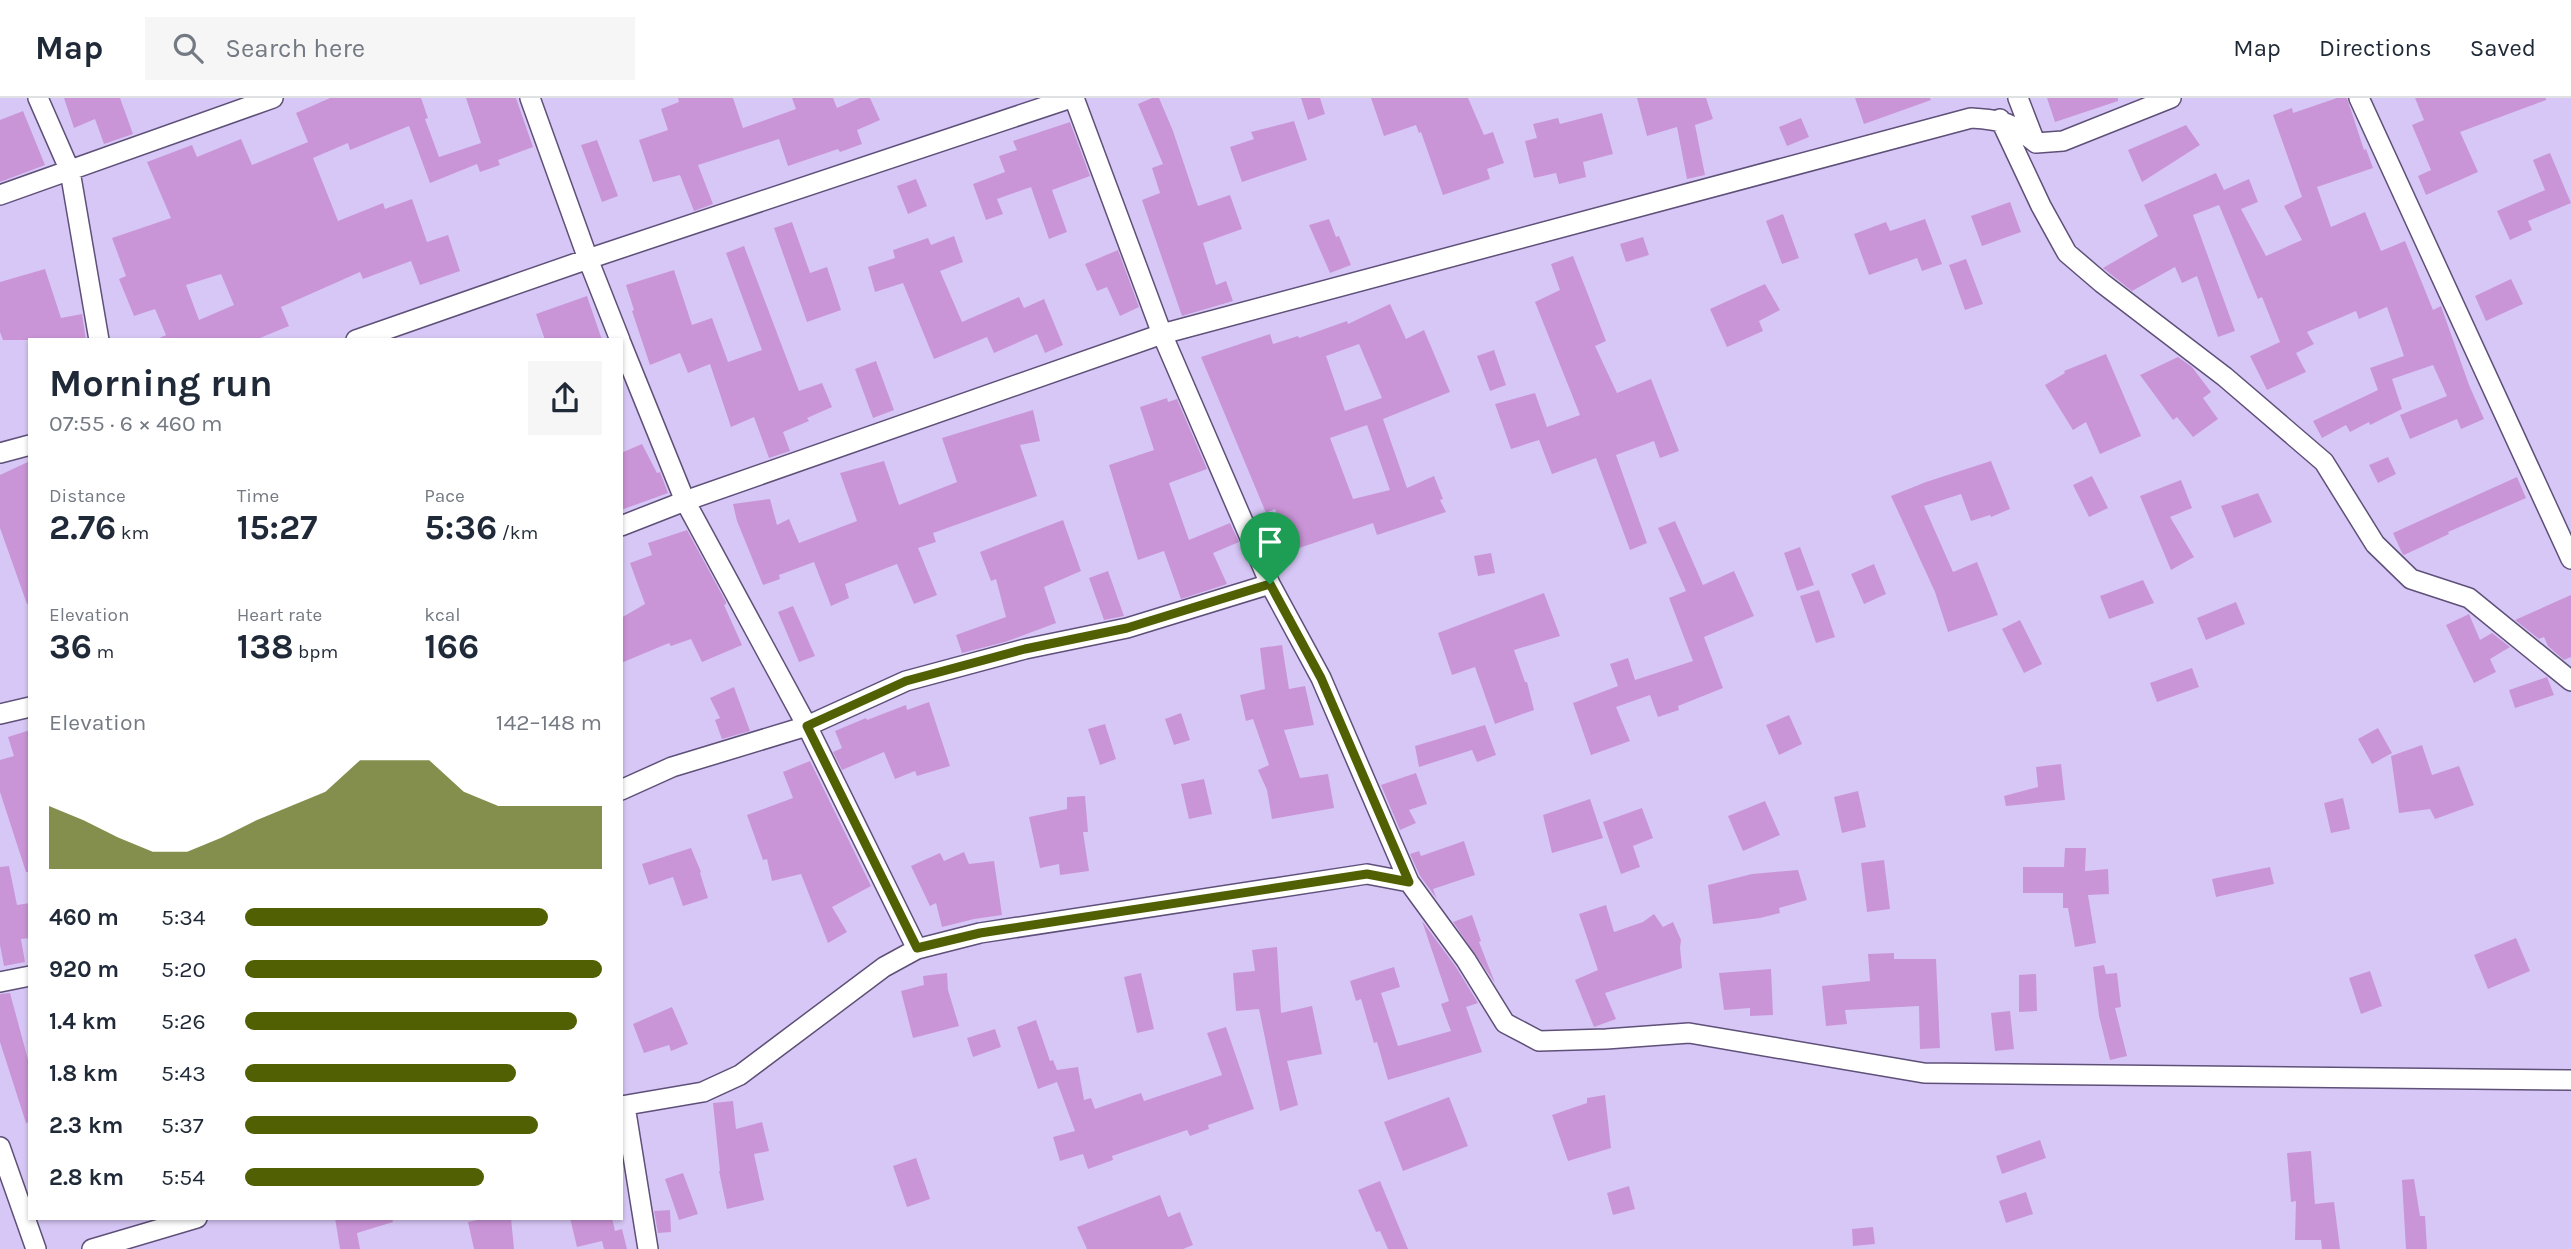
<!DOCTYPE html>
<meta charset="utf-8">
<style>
body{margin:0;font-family:Karla,sans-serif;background:#f6f6f7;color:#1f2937;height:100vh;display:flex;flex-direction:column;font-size:26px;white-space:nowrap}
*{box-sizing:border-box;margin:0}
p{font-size:23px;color:#747a83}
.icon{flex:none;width:38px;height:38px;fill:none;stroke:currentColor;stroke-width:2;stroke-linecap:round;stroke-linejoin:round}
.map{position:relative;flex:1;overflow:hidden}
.drawer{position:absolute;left:28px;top:240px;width:595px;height:882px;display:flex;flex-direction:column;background:#fff;border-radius:0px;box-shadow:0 2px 5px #0004}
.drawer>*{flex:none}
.pin{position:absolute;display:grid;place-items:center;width:60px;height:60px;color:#fff;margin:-72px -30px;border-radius:50% 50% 50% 0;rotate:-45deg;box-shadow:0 0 7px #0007}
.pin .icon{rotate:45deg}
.round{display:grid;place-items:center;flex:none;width:74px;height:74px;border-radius:0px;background:#f6f6f7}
.head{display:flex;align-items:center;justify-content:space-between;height:119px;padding:0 21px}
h1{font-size:38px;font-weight:700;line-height:52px}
.figures{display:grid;grid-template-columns:repeat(3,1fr);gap:10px;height:119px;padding:7px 21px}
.figures div{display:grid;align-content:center}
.figures b{font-size:35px;font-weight:700}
.figures small{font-size:19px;font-weight:400}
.figures p{font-size:19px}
.chart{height:196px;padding:14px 21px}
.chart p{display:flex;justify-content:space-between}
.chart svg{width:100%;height:126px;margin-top:7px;fill:#516003;opacity:.7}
ul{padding:0 21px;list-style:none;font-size:23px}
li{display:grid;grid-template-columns:112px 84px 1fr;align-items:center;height:52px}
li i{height:18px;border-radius:9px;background:#516003}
header{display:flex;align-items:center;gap:42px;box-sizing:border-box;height:98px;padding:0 35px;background:#fff;border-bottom:2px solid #e0e1e3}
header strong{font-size:33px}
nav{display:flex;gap:38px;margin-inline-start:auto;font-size:24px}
.search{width:490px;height:63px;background:#f6f6f7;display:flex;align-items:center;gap:18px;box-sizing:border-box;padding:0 24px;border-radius:0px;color:#747a83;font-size:26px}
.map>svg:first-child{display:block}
</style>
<header>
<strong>Map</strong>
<div class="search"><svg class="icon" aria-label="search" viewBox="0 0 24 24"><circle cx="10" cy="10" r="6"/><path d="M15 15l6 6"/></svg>Search here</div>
<nav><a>Map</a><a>Directions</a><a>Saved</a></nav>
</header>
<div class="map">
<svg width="2571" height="1151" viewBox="0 0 2571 1151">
<rect width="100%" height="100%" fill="#d7c7f6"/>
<path fill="#ca95d7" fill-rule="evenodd" d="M64,0H120L133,36L104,46L95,21L74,30Z
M330,0H421L428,20L425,21L439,59L481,45L466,0H516L533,49L498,62L500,67L480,74L477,66L430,85L409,28L350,52L348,45L313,60L338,123L383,105L385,111L412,101L427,144L448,137L460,173L420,187L411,163L363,181L360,174L281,209L289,228L255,242H155L166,237L155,211L134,218L119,181L126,178L112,140L171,120L147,64L192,47L197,59L241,41L252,67L308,44L296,15ZM221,176L234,207L199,222L186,187Z
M678,0H733L743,30L796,11L792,0H833L837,10L860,0H870L880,22L857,32L862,46L840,54L838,51L788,68L779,41L698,67L713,106L694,113L680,77L653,84L639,42L668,32L661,11L679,4Z
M1152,0H1159L1173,33L1198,108L1230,97L1242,131L1203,145L1216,187L1226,183L1233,203L1182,218L1142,102L1160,95L1152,70L1163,66L1138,6Z
M1301,0H1320L1325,16L1308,22Z
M1371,0H1468L1484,37L1493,34L1504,65L1487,71L1490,81L1443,97L1421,34L1419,35L1416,27L1384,38Z
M1637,0H1706L1713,21L1695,27L1705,77L1687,81L1677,29L1647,38Z
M1855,0H1930L1931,2L1864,26Z
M2047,0H2118V3L2055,24Z
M2337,0H2347L2364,52L2366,51L2373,70L2317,89L2331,129L2365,114L2381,153L2405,143L2433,212L2441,208L2469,287L2484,321L2461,331L2457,321L2410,341L2400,317L2447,298L2433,267L2392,281L2402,311L2370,327L2369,324L2350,334L2346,327L2322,340L2313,323L2378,292L2370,270L2404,258L2387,209L2359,221L2356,213L2307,234L2314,246L2296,255L2306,274L2267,292L2250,258L2280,244L2262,199L2258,201L2219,107L2193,117L2235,233L2218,239L2197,178L2182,185L2175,169L2132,193L2103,170L2158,138L2144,107L2216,75L2224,92L2249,81L2258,104L2241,111L2266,158L2302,142L2284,108L2302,99L2273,17L2292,10L2293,15Z
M2415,0H2546V2L2460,34L2478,74L2426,97L2418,78L2431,72L2412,27L2424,22Z
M23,13L45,67L0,84V22Z
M1602,15L1613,56L1583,64L1586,79L1559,86L1556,75L1534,80L1525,43L1537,40L1533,26L1558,20L1560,26Z
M1801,20L1809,39L1787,48L1779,29Z
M1294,23L1307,62L1242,84L1230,49L1254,41L1251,34Z
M1070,24L1090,78L1052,92L1067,134L1049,141L1031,89L997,101L1003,116L986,122L973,86L1005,74L999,58L1017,52L1013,43Z
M2186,27L2200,47L2142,84L2128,52Z
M597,42L618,98L602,104L581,47Z
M2550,55L2571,105L2528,123L2532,132L2510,142L2497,113L2545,92L2533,62Z
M916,81L927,108L908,116L897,88Z
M2010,104L2021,134L1982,148L1971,118Z
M1783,116L1799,160L1782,166L1766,123Z
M1329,121L1336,139L1339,138L1351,167L1330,175L1309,127Z
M1925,121L1942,166L1922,173L1917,160L1869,177L1854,136L1886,124L1890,133Z
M792,124L810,175L827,169L841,212L807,224L774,130Z
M954,138L963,164L940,173L962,224L1019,199L1024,210L1044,201L1063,247L1045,255L1037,236L994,255L987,239L934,261L903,185L875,194L868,169L895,160L893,152L928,140L931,147Z
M1643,139L1649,157L1626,164L1620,146Z
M744,148L799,293L822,285L832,309L807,320L809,323L783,334L790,353L769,360L754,319L731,329L710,266L688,275L680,255L650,267L632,213L634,212L626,187L674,172L692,227L712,220L728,264L762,252L726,155Z
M1118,152L1139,209L1120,218L1107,189L1097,193L1085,166Z
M1573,158L1606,243L1595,248L1617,295L1651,281L1679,353L1660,360L1654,343L1616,357L1647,445L1630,452L1596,360L1552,376L1539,342L1511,351L1495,306L1535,295L1547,329L1580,317L1535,204L1560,192L1551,166Z
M1966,161L1983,206L1965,212L1949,167Z
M45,171L61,220L82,216L86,242H3L0,234V184Z
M2511,181L2523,206L2486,223L2475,198Z
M1765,186L1780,212L1759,223L1763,233L1727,249L1710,211Z
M587,198L602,242H545L536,216Z
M1390,206L1406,241L1424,232L1450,294L1383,321L1407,390L1434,378L1443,401L1440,402L1446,414L1377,437L1373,425L1299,450L1294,435L1286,438L1275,411L1266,415L1201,259L1270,236L1273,246L1298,238L1299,240L1347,223L1348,226ZM1359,246L1382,300L1345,313L1326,258ZM1367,327L1390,392L1353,401L1330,340Z
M1494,252L1506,287L1490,293L1477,258Z
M2106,256L2141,338L2100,356L2086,324L2073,332L2045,287L2065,275L2064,273Z
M2178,259L2192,269L2211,294L2203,300L2218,321L2193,339L2177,319L2173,322L2140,277Z
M876,263L894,312L873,320L855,271Z
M1167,300L1168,304L1177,301L1207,371L1169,385L1189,442L1230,425L1239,444L1213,455L1227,486L1181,501L1164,453L1138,462L1109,367L1154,352L1140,309Z
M1033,312L1040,343L1020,347L1037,398L933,435L936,444L918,450L937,497L914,506L897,466L845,486L849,500L831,508L814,464L779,477L780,481L763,487L737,423L733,406L770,401L777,427L789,421L799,445L857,423L840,375L884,363L899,407L957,384L942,340Z
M642,346L657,375L660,374L668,395L621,412V355Z
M2388,359L2396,376L2378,385L2369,367Z
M30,363V506H27L0,430V377Z
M1991,363L2010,411L1991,419L1990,417L1971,423L1961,396L1924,408L1953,474L1977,464L1998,517L1948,534L1935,494L1891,398L1926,384Z
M2092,378L2108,410L2089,419L2073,387Z
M2517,379L2526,400L2448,434L2449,436L2404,457L2402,455L2393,435Z
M2181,382L2192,410L2170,419L2194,459L2171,472L2140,398Z
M2258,395L2272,424L2234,440L2221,408Z
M1063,422L1081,473L1044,489L1056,525L1005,544L962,555L956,537L1006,519L996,481L991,483L980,454Z
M1675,423L1703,487L1734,473L1754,518L1704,539L1723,590L1678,608L1679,612L1658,619L1650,597L1616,609L1630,643L1591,657L1573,605L1618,588L1610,566L1628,560L1635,582L1693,563L1669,500L1686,493L1658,430Z
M687,432L726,504V506L724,507L742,547L702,564L691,541L671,548L669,545L621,565V520L645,506L630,465L652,457L648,445Z
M1800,449L1814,487L1797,493L1784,455Z
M1491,455L1495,475L1478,478L1474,458Z
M1874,466L1886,496L1864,506L1851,476Z
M1108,473L1124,518L1104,522L1089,480Z
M2143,482L2154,505L2109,521L2100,498Z
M1819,492L1835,539L1816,545L1800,498Z
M1544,495L1560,538L1514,552L1525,584H1527L1534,612L1495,626L1475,569L1452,577L1438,535Z
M2571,497V559L2564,562L2548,548L2544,539L2539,541L2515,522Z
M2236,504L2245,526L2206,542L2197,520Z
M793,508L815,558L799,564L778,514Z
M2469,516L2480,542L2492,535L2510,549L2490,561L2496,574L2474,585L2446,527Z
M2020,522L2042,566L2024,575L2002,531Z
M1282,547L1289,591L1305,588L1314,627L1284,632L1300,680L1328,676L1334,710L1272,721L1267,692L1258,672L1269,667L1253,621L1246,623L1240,597L1265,591L1260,550Z
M2192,570L2199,589L2157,604L2150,585Z
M2547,579L2554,597L2515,610L2509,592Z
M734,589L750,633L722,641L715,622L720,620L710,600Z
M929,604L950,668L917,678L915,673L895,681L884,654L842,672L833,654L842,650L835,633L866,620L867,622L906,607L907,612Z
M1181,615L1190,642L1174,647L1165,621Z
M1789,617L1802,646L1779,657L1766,627Z
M1105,626L1116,661L1100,667L1088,631Z
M1485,627L1496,657L1477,664L1472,652L1419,669L1415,648Z
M2378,630L2392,655L2372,666L2358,641Z
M30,632V774H26L0,694V662L14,658L8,639Z
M2422,647L2432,677L2459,668L2474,707L2435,721L2430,711L2399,715L2391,658Z
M810,663L871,788L832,809L847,834L828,845L801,776L772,783L767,761L763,762L747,717L793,700L783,674Z
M2061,666L2065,702L2006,708L2004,698L2038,689L2036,669Z
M1416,675L1427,706L1409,712L1416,725L1400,732L1381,687Z
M1204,681L1212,716L1189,721L1181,686Z
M1858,693L1866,729L1842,735L1834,699Z
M1085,698L1088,734H1083L1089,773L1060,777L1059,766L1040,770L1029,719L1067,711V699Z
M2343,700L2350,731L2331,735L2324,705Z
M1590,701L1603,740L1552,755L1543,717Z
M1765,703L1780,737L1743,753L1728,718Z
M1642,710L1653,740L1633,748L1640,769L1621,776L1603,724Z
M1464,743L1475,777L1433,791L1437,801L1420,778L1410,756L1419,753L1421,758Z
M691,750L701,774L700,775L708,800L683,808L673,779L649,787L642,766Z
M2065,750H2086L2085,773L2108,771L2109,796L2088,797L2096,845L2075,849L2068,810H2063V795H2023V769H2064Z
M964,754L969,766L994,763L1002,817L974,821L942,829L936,805L930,808L911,768L940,755L944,763Z
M1884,762L1890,811L1867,814L1861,765Z
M9,768L17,807L30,805V840L21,841L25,864L4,868L0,847V769Z
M2270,769L2274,786L2216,799L2212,781Z
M1798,772L1807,802L1779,810L1780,815L1760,820L1713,826L1708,787L1752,776Z
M1606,807L1614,834L1643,824L1654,816L1663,829L1673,824L1681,842L1680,850L1682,870L1605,895L1616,921L1594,929L1575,882L1598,872L1579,816Z
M1472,817L1481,843L1479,844L1495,885L1453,824Z
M1422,823L1456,869L1478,905L1466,909L1482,954L1388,982L1377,944L1374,945L1361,901L1356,903L1350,883L1394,869L1400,889L1381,895L1398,948L1451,933L1441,906L1449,903Z
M2516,840L2530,873L2488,891L2474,857Z
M1277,849L1281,915L1312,908L1322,956L1287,963L1298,1007L1280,1013L1259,911L1236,913L1233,875L1255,873L1252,852Z
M1894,855V861H1936L1940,950L1920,951L1919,908L1845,912L1847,926L1826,928L1822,888L1870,883L1868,856Z
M2104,867L2106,876L2117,875L2121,909L2115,910L2127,958L2110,962L2099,918L2093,869Z
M1771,871L1773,917L1750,918V910L1724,912L1719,875Z
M2370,873L2382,908L2361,916L2349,880Z
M947,875L948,892L959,928L913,940L901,893L924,887L923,878Z
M1141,875L1154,931L1137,935L1124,879Z
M2036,876L2037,913L2019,914V877Z
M10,895L30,969V1024L26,1025L0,944V896Z
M672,909L688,946L671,953L669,947L644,955L633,926Z
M2010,913L2014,951L1995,953L1991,915Z
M1036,922L1050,963L1053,962L1057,972L1078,969L1084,1002L1091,1000L1095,1011L1141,995L1144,1003L1222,977L1207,935L1226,929L1254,1011L1208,1027L1209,1031L1190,1038L1187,1032L1112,1058L1113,1062L1088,1071L1083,1056L1060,1063L1053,1039L1075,1033L1057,984L1038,991L1017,929Z
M995,931L1001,949L973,959L967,940Z
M1605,997L1611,1050L1568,1063L1552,1017L1587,1005V1000Z
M1449,999L1468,1048L1403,1073L1384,1024Z
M733,1003L736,1031L762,1024L769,1053L754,1056L764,1102L727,1111L719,1073H720L713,1005Z
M2040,1042L2046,1060L2002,1076L1996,1058Z
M2311,1053L2315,1106L2334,1104L2340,1151H2322L2321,1142H2295L2296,1103L2291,1104L2287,1055Z
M916,1060L930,1101L907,1109L893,1068Z
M683,1075L698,1116L679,1122L665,1081Z
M2414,1081L2420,1118H2425L2427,1151H2406L2402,1082Z
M1380,1083L1408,1151H1388L1380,1133L1376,1134L1358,1092Z
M1629,1088L1635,1111L1613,1117L1607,1095Z
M2026,1094L2033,1116L2006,1125L1999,1103Z
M1160,1097L1168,1119L1180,1114L1193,1147L1183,1151H1087L1077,1129Z
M670,1112L671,1134L658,1135L654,1113Z
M335,1120H392L393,1124L357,1135L360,1151H340Z
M487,1120H511L514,1151H474L468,1124Z
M570,1120H612L615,1133L622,1131L627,1151H604L602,1143L577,1149Z
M1873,1129L1875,1146L1853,1148L1852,1131Z"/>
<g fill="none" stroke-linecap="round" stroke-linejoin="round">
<g stroke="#5e5078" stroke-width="22">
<path id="minor" d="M38,0L70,73L99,242
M530,0L588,161L620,242
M1074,0L1162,236L1270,486L1321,580L1409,784
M2018,0L2035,44
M2359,0L2571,461
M2000,21L2041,108L2067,155L2102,185L2225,279L2324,364L2375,446L2411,481L2469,500L2571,583
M0,97L273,0
M356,242L588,161L1071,0
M621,245L685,403L807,628L917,851
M0,355L30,347
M621,428L685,403L1162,236L1971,20C2004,22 2010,24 2036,45L2063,43L2171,0
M0,616L30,609
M621,692L672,669L807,628L906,583L1025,551L1127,530L1270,486
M0,884L30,878
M621,1008L703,994L740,977L884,869L917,851L980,835L1367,776L1409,784L1466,862L1505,925L1539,943L1606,941L1689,935L1924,975L2571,982
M625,1008L648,1151
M0,1049L36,1151
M92,1151L197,1120"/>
</g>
<use href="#minor" stroke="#fff" stroke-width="19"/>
</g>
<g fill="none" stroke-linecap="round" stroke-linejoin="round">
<g stroke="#fff" stroke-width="14">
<path id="route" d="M1270,486L1321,580L1409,784L1367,776L980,835L917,850L807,628L906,583L1025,551L1127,530Z"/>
</g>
<use href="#route" stroke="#516003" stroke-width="9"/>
</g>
</svg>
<div class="pin" style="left:1270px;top:486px;background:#1e9e55"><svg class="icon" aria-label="arrive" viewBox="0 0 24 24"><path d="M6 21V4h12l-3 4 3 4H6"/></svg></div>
<section class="drawer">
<div class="head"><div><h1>Morning run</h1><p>07:55 · 6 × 460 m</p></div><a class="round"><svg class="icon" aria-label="share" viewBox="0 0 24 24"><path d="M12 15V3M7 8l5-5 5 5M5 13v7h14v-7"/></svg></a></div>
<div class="figures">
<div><p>Distance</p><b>2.76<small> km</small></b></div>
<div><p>Time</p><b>15:27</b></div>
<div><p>Pace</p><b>5:36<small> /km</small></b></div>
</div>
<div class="figures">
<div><p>Elevation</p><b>36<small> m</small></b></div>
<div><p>Heart rate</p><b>138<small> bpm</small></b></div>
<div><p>kcal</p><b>166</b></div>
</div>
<div class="chart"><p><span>Elevation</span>142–148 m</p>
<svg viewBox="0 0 160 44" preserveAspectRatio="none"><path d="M0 44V22L10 27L20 33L30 38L40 38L50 33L60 27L70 22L80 17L90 6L100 6L110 6L120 17L130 22L140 22L150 22L160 22V44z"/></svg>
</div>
<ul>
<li><b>460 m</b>5:34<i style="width:85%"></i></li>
<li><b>920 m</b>5:20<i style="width:100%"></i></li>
<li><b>1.4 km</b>5:26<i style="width:93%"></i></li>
<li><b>1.8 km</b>5:43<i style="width:76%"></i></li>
<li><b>2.3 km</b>5:37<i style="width:82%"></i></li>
<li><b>2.8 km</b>5:54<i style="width:67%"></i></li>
</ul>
</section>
</div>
